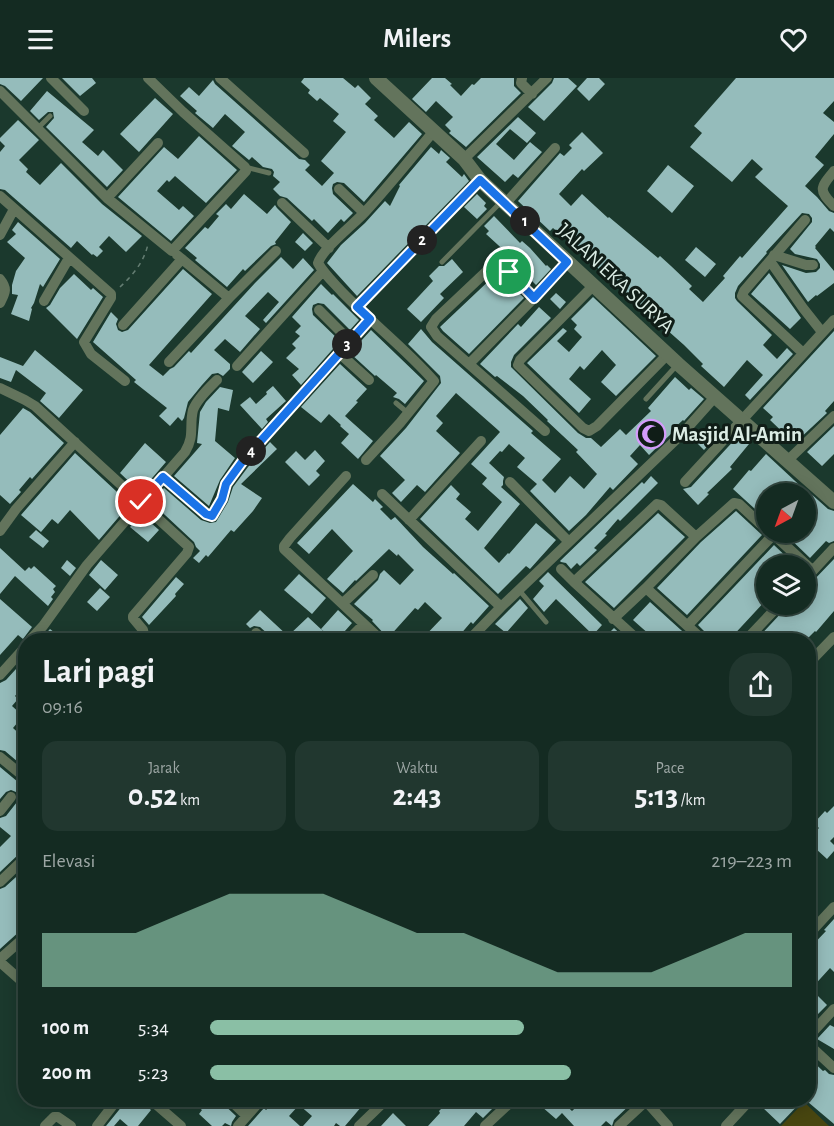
<!DOCTYPE html>
<html lang="id">
<meta charset="utf-8">
<style>
body{margin:0;font-family:"Alegreya Sans",sans-serif;background:#21372f;color:#f1f3f6;height:100vh;display:flex;flex-direction:column;font-size:22px;white-space:nowrap}
*{box-sizing:border-box;margin:0}
p{font-size:20px;color:#9da7a5}
.icon{flex:none;width:33px;height:33px;fill:none;stroke:currentColor;stroke-width:2;stroke-linecap:round;stroke-linejoin:round}
.map{position:relative;flex:1;overflow:hidden}
.drawer{position:absolute;left:18px;top:555px;width:798px;height:474px;display:flex;flex-direction:column;background:#142b22;border-radius:24px;box-shadow:0 3px 15px #0003,0 0 0 2px #334740}
.drawer>*{flex:none}
.needle{width:39px;rotate:221deg}
.tools{position:absolute;left:756px;top:405px;display:grid;gap:12px}
.tools a{display:grid;place-items:center;width:60px;height:60px;border-radius:50%;background:#142b22;box-shadow:0 3px 15px #0003,0 0 0 2px #334740;font-size:30px}
.pin{position:absolute;display:grid;place-items:center;width:51px;height:51px;color:#fff;margin:-26px;border:3px solid #fff;border-radius:50%;box-shadow:0 2px 6px #0007}
.km{position:absolute;width:30px;height:30px;margin:-15px;border-radius:50%;background:#222;color:#fff;font-size:16px;line-height:30px;text-align:center}
.round{display:grid;place-items:center;flex:none;width:63px;height:63px;border-radius:24px;background:#21372f}
.summary{display:flex;align-items:center;justify-content:space-between;height:102px;padding:0 24px}
h1{font-size:33px;font-weight:700;line-height:45px}
.figures{display:grid;grid-template-columns:repeat(3,1fr);gap:9px;height:102px;padding:6px 24px}
.figures div{display:grid;align-content:center;border-radius:15px;background:#21372f;text-align:center}
.figures b{font-size:30px;font-weight:700}
.figures small{font-size:16px;font-weight:400}
.figures p{font-size:16px}
.chart{height:168px;padding:12px 24px}
.chart p{display:flex;justify-content:space-between}
.chart svg{width:100%;height:108px;margin-top:6px;fill:#8abfa5;opacity:.7}
ul{padding:0 24px;list-style:none;font-size:20px}
li{display:grid;grid-template-columns:96px 72px 1fr;align-items:center;height:45px}
li i{height:15px;border-radius:8px;background:#8abfa5}
header{display:flex;justify-content:space-between;align-items:center;height:78px;padding:0 24px;background:#142b22;font-size:27px;font-weight:700}
.map>svg:first-child{display:block}
</style>
<header><svg class="icon" aria-label="menu" viewBox="0 0 24 24"><path d="M4 6h16M4 12h16M4 18h16"/></svg>Milers<svg class="icon" aria-label="heart" viewBox="0 0 24 24"><path d="M12 20l-8-8c-3-5 5-10 8-4 3-6 11-1 8 4z"/></svg></header>
<div class="map">
<svg width="834" height="1048" viewBox="0 0 834 1048">
<rect width="100%" height="100%" fill="#1b392d"/>
<path fill="#484610" d="M804,1024L829,1048H781Z"/>
<path fill="#95bcbb" d="M0,0H43L21,23L5,8L0,6Z
M62,0H92L96,5L80,18Z
M304,0H343L355,10L358,7L371,20L365,26L378,38L374,42L394,60L409,44L422,56L364,124L344,105L337,104L333,106L332,110L333,116L353,135L344,144L341,141L328,155L314,141L312,143L287,120L280,118L273,111L280,104L273,98L274,94L272,91L263,89L252,79L249,82L232,68L245,54L225,36L213,50L195,35L197,33L180,18L189,9L199,18L213,2L215,6L299,81L305,82L310,87L305,92L322,108L334,95L321,83L346,54L333,43L339,36L320,20L317,23L308,15L310,12L301,4Z
M432,0H445L452,6L450,7L461,18L472,6L474,7L481,0H514V8L521,15L466,69L449,55L451,53L445,47L453,39L436,23L426,34L412,21Z
M554,0H568L577,8L544,43L528,29L552,5Z
M587,0H599L605,6L589,23L577,11Z
M736,0H834V23L823,35L834,44V56L815,79L824,87L805,108L817,119L829,133L834,135V154L830,150L815,168L816,169L815,170L834,193V205L817,218L816,217L808,224L782,187L806,195L816,194L820,190V186L817,181L795,176L790,171L812,144V140L809,136L802,135L766,174L767,175L738,208L735,215V220L737,223L772,257L763,267L777,281L787,270L793,276L750,322L745,317L763,297L747,282L724,309L701,288L703,286L684,267L658,244L656,245L642,232L644,231L601,194V193L576,170L553,150L550,153L518,123L560,75L564,78L572,70L569,67L582,54L603,75L584,93L582,91L559,116L571,128L582,116L608,140L609,139L658,180L660,178L671,188L692,208L689,211L703,224L725,200L723,198L740,178L742,180L788,128L755,99L763,91L752,81L732,104L690,69L702,55L694,48Z
M47,13L94,52L82,64L98,78L103,72L123,92L107,109L46,49L54,40L53,34H48L39,42L30,33Z
M155,20L173,36L139,74L120,56Z
M518,39L536,55L527,65L510,51L496,66L514,82L530,64L542,74L518,100L513,96L505,104L477,79Z
M18,42L39,62L19,82L28,91L26,94L40,107L61,85L102,126L142,158L126,174L109,158L99,169L103,173L97,179L93,176L92,177L77,163L71,170L5,112L0,111V74L5,68L0,63V60Z
M199,58L237,92L206,125L175,98L169,104L167,102L157,113L179,132L183,128L194,138L171,163L118,119L164,69L178,81Z
M431,69L439,76L441,72L450,80L446,84L462,99L464,96L469,103L357,218L327,185L341,167L365,145L385,123L390,128L400,108L399,107Z
M668,87L694,108L672,135L647,113Z
M244,116L267,136L275,127L277,130L291,144L275,164L276,166L271,168L245,193L243,191L227,209L195,182L197,180L185,170L205,149L208,151L219,138L216,136L226,126L231,131Z
M477,116L486,125L484,128L487,131L477,141L464,129Z
M494,138L520,165L522,163L530,170L546,188L547,187L551,191L536,207L507,178L509,177L486,156L489,153L484,148Z
M18,144L60,181L43,209L40,206L34,225L31,230L32,231L29,243L11,236L18,217L12,216V207L16,193L25,180L7,164L16,156L12,152Z
M303,155L313,165L305,173L295,164Z
M696,169L716,186L705,199L685,182Z
M281,179L293,191L303,180L314,192L266,245L263,242L279,224L268,214L245,238L260,251L240,274L225,261L214,272L230,286V291L223,298L218,295L212,296L202,307L188,324L184,340L182,343L178,339L170,348L159,338L167,330L134,304L136,302L93,264L111,234L118,241L116,246L118,252L122,254L128,252L183,191L212,216L149,287L163,298L170,291L174,289L189,273L191,275L255,205Z
M452,181L463,194L440,216L444,220L421,244L407,231L433,203L429,198L439,188H444Z
M769,195L801,240L790,251L751,216Z
M74,196L91,212L93,210L103,219L77,261L46,230L50,227L60,210Z
M496,196L505,201L524,220L469,276L443,253L440,249Z
M321,206L332,217L333,216L359,242L350,252L324,226L318,225L313,227L312,231L313,237L340,263L301,307L292,297L299,291L286,280L296,270L292,266L300,258L295,254L301,248L292,239Z
M556,215L566,224L560,231L550,221Z
M593,219L656,278L616,318L601,304L616,287L602,272L584,292L580,288L569,301L591,321L579,335L527,285L563,250L567,253L557,263L569,274L582,259L574,251L577,247L571,241Z
M539,229L551,240L514,277L511,284V289L578,355L586,360H591L601,369L620,351L626,357L651,333L648,330L675,299L689,312L691,310L704,321L684,343L683,342L671,353L672,355L649,377L640,367L630,378L638,386L613,412L610,409L586,437L569,453L530,413L537,406L517,389L525,380L509,366L502,374L500,373L489,385L504,399L503,403V407L501,409L520,426L484,470L499,485L508,475L509,476L536,445L556,462L530,491L526,488L498,516L420,441L451,407L460,416L456,421L471,434L465,441L478,453L502,424L482,406L487,400L471,386L500,354L498,352L456,315L436,338L443,345L436,353L460,375L425,414L417,407L401,424L392,415L405,402L380,378L406,350L441,305L440,298L408,266L421,251L432,264L533,353L531,355L561,381L542,402L555,415L570,398L584,411L597,396L576,374L578,372L547,343L548,342L523,318L497,298L495,299L480,286L518,246L521,249Z
M371,252L424,303L405,326L399,321L393,319L397,315L376,297L375,298L350,275Z
M834,253V323L825,333L827,335L796,364L795,362L793,364L770,342L773,339L763,330Z
M35,272L83,312L59,340L40,323L46,315L16,292L11,304L0,300V279L23,288Z
M261,273L273,284L253,305L242,294Z
M340,286L367,311L356,323L358,324L345,338L373,363L358,381L341,365L349,356L340,348L341,347L329,336L321,345L301,329Z
M273,308L286,323L266,341L268,344L262,351L240,327L250,319L256,326L267,316L266,314Z
M220,309L233,312L229,333L218,330L215,363L235,380L220,402L209,428L174,398L202,366L197,365L200,334L206,324Z
M23,330L30,334L64,365L32,401L30,399L19,412L21,414L10,426L0,417V357Z
M834,348V376L822,388L807,374Z
M708,353L716,359L704,372L697,365Z
M739,357L749,366L730,389L732,391L707,415L709,416L698,427L683,411L691,409Z
M270,364L277,371L241,406L262,420L253,433L234,454L231,452L208,479L206,477L199,485L193,480L200,473L196,469L194,464L151,424L164,410L201,442L210,445L216,444L228,424L233,409L248,389Z
M145,365L166,384L140,414L120,395Z
M315,372L325,383L316,393L320,397L309,408L285,384L296,373L305,382Z
M75,375L130,426L99,462L70,432L58,446L52,441L41,454L21,437Z
M766,376L808,415L809,414L828,431L834,433V463L829,465L826,463L810,480L783,454H806L816,443L806,434V418L807,416H766V441L733,411L749,392L751,393Z
M651,398L658,405L620,443L618,441L605,456L607,457L594,470L597,472L580,488L577,485L571,491L566,485L561,484L560,483L642,404L644,406Z
M353,406L373,424L375,421L383,429L380,431L391,442L395,439L423,469L453,496L454,495L489,528L473,546L471,544L459,558L462,560V562H421L442,540L425,524L418,532L415,530L388,560L372,543L373,542L354,526L378,502L380,496L384,492L400,507L414,492L398,476L397,478L389,471L356,503L355,502L343,515L327,501L353,473L332,451L309,476L297,465Z
M736,433L762,457L687,537L657,510L701,464Z
M658,435L685,459L614,530L585,504Z
M141,436L159,452L148,464L130,449Z
M36,452L49,463L43,470L29,459Z
M774,467L796,488H766V522L729,562H710L708,557L698,547Z
M0,470L25,493L29,489L31,491L34,488L56,508L53,511L55,514L51,519L53,521L48,528L15,498L0,516Z
M834,481V533L816,554L815,553L806,562H756L785,531L787,526H806V507L811,505Z
M67,482L76,490L70,498L61,490Z
M101,482L118,497L105,512L89,497Z
M548,494L602,547L593,557L556,521L544,534L533,521L544,508L539,503Z
M299,496L326,520L312,536L284,512Z
M176,499L184,506L175,516L176,518L149,547L142,539Z
M100,510L110,519L97,533L87,524Z
M0,521L32,549L23,561L18,557L0,577Z
M520,521L528,530L506,555L495,546Z
M650,524L692,562H656L642,550L633,542Z
M260,532L288,558L308,539L323,553L313,562H271L269,557L260,549L254,548L250,550L246,546Z
M338,532L352,545L337,562H334L321,551Z
M614,550L627,562H611L606,558Z
M50,551L64,562H40Z
M26,580V605L15,618L18,621L12,628L23,638L13,650L26,662V687L24,689L5,673L0,672V605L6,602Z
M0,689L18,704L26,705V772L21,774L0,794V769L11,758L0,749V740L6,738L17,724L18,719L16,714L11,712L6,714L0,721Z
M834,728V759L830,763L834,767V773L827,781L815,770L808,777V761L819,750L814,745L825,733L827,735Z
M26,790V850L21,852L0,871V811L5,809Z
M834,841V894L830,890L811,911L827,927L808,946V872L826,853L824,852Z
M830,947L834,949V971L817,961Z
M808,979L823,993L825,992L829,996L834,997V1046L808,1024Z
M124,1022H140L151,1032L138,1048H128L120,1041L114,1048H106L123,1027Z
M190,1022H219L236,1038L232,1044L231,1048L225,1045L222,1048H212L199,1036L202,1032Z
M276,1022H355L362,1028L345,1048H340L336,1045L334,1048H303L312,1038L299,1027L289,1038L300,1048H248L264,1030L266,1032Z
M437,1022H484L493,1030L483,1040L476,1034L464,1048H428L440,1035L439,1033L444,1028Z
M534,1022H560L572,1033L584,1022H635L614,1042L612,1048L606,1043L601,1048H574L562,1035L556,1041Z
M766,1022H803L780,1046L760,1027Z
M393,1035L406,1048H381Z"/>
<g fill="none" stroke-linecap="round" stroke-linejoin="round">
<path stroke="#647d72" stroke-width="1.5" stroke-dasharray="4.5 4.5" stroke-linecap="butt" d="M120,209C133,197 144,184 148,166"/>
<path stroke="#63745c" stroke-width="5" d="M37,51L50,38
M245,89L269,95
M442,184L502,123
M646,321L677,287
M396,325L408,335
M519,512L546,544"/>
<path stroke="#63745c" stroke-width="10" d="M51,0L84,33
M220,0L304,75
M522,0L521,5L532,16
M0,13L107,120L172,173L246,93L245,89L183,34L148,0
M464,81L547,0
M834,93C820,110 818,112 834,128
M339,111L364,135
M0,118L111,216V220L84,264L91,276L125,303
M107,120L158,65
M282,125L329,170
M506,125L555,70
M0,157L14,131
M177,177L229,220
M774,177L806,187H813
M770,183L803,230L822,254
M0,201C8,211 5,215 0,225
M593,208L520,282L518,287L583,350L589,353L597,348L668,276
M534,220C527,212 506,185 494,188C493,188 491,190 490,190L436,241L431,249L437,258L545,353
M44,223L69,180
M357,229L480,102
M319,232L350,263
M123,247L182,181
M339,275L369,302
M803,275L742,218L744,213L805,142
M169,284L229,220L276,173
M469,286L534,220L567,184
M237,288L323,193
M0,310L25,322L35,328L189,469L187,475L133,538V540L143,552L145,562
M366,382L400,345L434,303C406,271 372,245 342,214C334,205 324,196 318,185C323,170 353,147 365,134C389,108 411,80 434,53
M787,383L834,338
M346,398L290,460L284,468V471L381,562
M163,399L206,436L212,438L221,421L226,406L242,384L370,241
M510,404L569,464
M685,404L834,242
M382,416L501,529
M409,442L481,363
M0,453L16,431L75,364
M771,454L812,492
M561,491L574,504
M806,500L834,470
M343,525L373,497
M613,541L646,510
M688,547L773,457
M256,555L264,562
M30,562L43,548L87,487L185,374C195,358 189,348 193,332C197,321 209,310 217,302
M348,562L364,546
M469,562L501,529L682,356L715,319
M638,562L574,504L657,426L661,427L696,459
M703,562L646,510L696,459L734,425L739,426L766,451
M746,562L780,526
M808,586L834,559
M0,597L26,568
M0,679L23,698L26,696
M0,733L11,719
M0,804L26,779
M808,857L834,829
M0,881L26,858
M0,884L26,907
M808,959L834,931
M808,966L834,990
M151,1022L181,1048
M230,1022L247,1038
M645,1022L668,1048
M45,1048L54,1039H58L71,1048
M97,1048L117,1022
M238,1048L261,1022
M359,1048L386,1022
M485,1048L513,1022
M619,1048L647,1022
M726,1048L750,1022"/>
<path stroke="#63745c" stroke-width="14" d="M376,0L464,81L480,102L678,286L834,424"/>
</g>
<g fill="none" stroke-linecap="round" stroke-linejoin="round">
<g stroke="#fff" stroke-width="12">
<path id="route" d="M141,424L163,399L206,436L212,438L222,421L226,406L242,384L370,241L357,229L480,102L567,184L534,220L509,194"/>
</g>
<use href="#route" stroke="#1a73e8" stroke-width="8"/>
</g>
<defs>
<g id="mosque-ring" transform="scale(1.5)"><circle r="9.5" fill="#101d17" stroke="#d49cfc" stroke-width="1.5"/><path d="M3.5-4.9A6 6 0 1 0 3.5 4.9A5 5 0 1 1 3.5-4.9Z" fill="#d49cfc"/></g>
</defs>
<g fill-rule="evenodd">
<use href="#mosque-ring" x="651" y="356"/>
</g>
<g text-anchor="middle" stroke-width="6" stroke-linejoin="round" paint-order="stroke">
<g font-size="21" fill="#dbece4" stroke="#101d17">
<text transform="translate(616 200) rotate(43)" y="7">JALAN EKA SURYA</text>
</g>
<g font-size="21" font-weight="bold" fill="#dbece4" stroke="#101d17" text-anchor="start">
<text x="672" y="363">Masjid Al-Amin</text>
</g>
</g>
</svg>
<div class="tools">
<a><svg class="needle" viewBox="-14 -14 28 28"><path d="M0-13l5 13h-10z" fill="#e53935"/><path d="M0 13l5-13h-10z" fill="#9da7a5"/></svg></a>
<a><svg class="icon" aria-label="layers" viewBox="0 0 24 24"><path d="M12 4l9 5-9 5-9-5zM3 14l9 5 9-5"/></svg></a>
</div>
<div class="pin" style="left:509px;top:194px;background:#1e9e55"><svg class="icon" aria-label="arrive" viewBox="0 0 24 24"><path d="M6 21V4h12l-3 4 3 4H6"/></svg></div>
<div class="pin" style="left:141px;top:424px;background:#d93025"><svg class="icon" aria-label="check" viewBox="0 0 24 24"><path d="M5 12l5 5 9-10"/></svg></div>
<b class="km" style="left:525px;top:143px">1</b>
<b class="km" style="left:422px;top:162px">2</b>
<b class="km" style="left:347px;top:266px">3</b>
<b class="km" style="left:251px;top:373px">4</b>
<section class="drawer">
<div class="summary"><div><h1>Lari pagi</h1><p>09:16</p></div><a class="round"><svg class="icon" aria-label="share" viewBox="0 0 24 24"><path d="M12 15V3M7 8l5-5 5 5M5 13v7h14v-7"/></svg></a></div>
<div class="figures">
<div><p>Jarak</p><b>0.52<small> km</small></b></div>
<div><p>Waktu</p><b>2:43</b></div>
<div><p>Pace</p><b>5:13<small> /km</small></b></div>
</div>
<div class="chart"><p><span>Elevasi</span>219–223 m</p>
<svg viewBox="0 0 160 44" preserveAspectRatio="none"><path d="M0 44V22L10 22L20 22L30 14L40 6L50 6L60 6L70 14L80 22L90 22L100 30L110 38L120 38L130 38L140 30L150 22L160 22V44z"/></svg>
</div>
<ul>
<li><b>100 m</b>5:34<i style="width:54%"></i></li>
<li><b>200 m</b>5:23<i style="width:62%"></i></li>
</ul>
</section>
</div>
